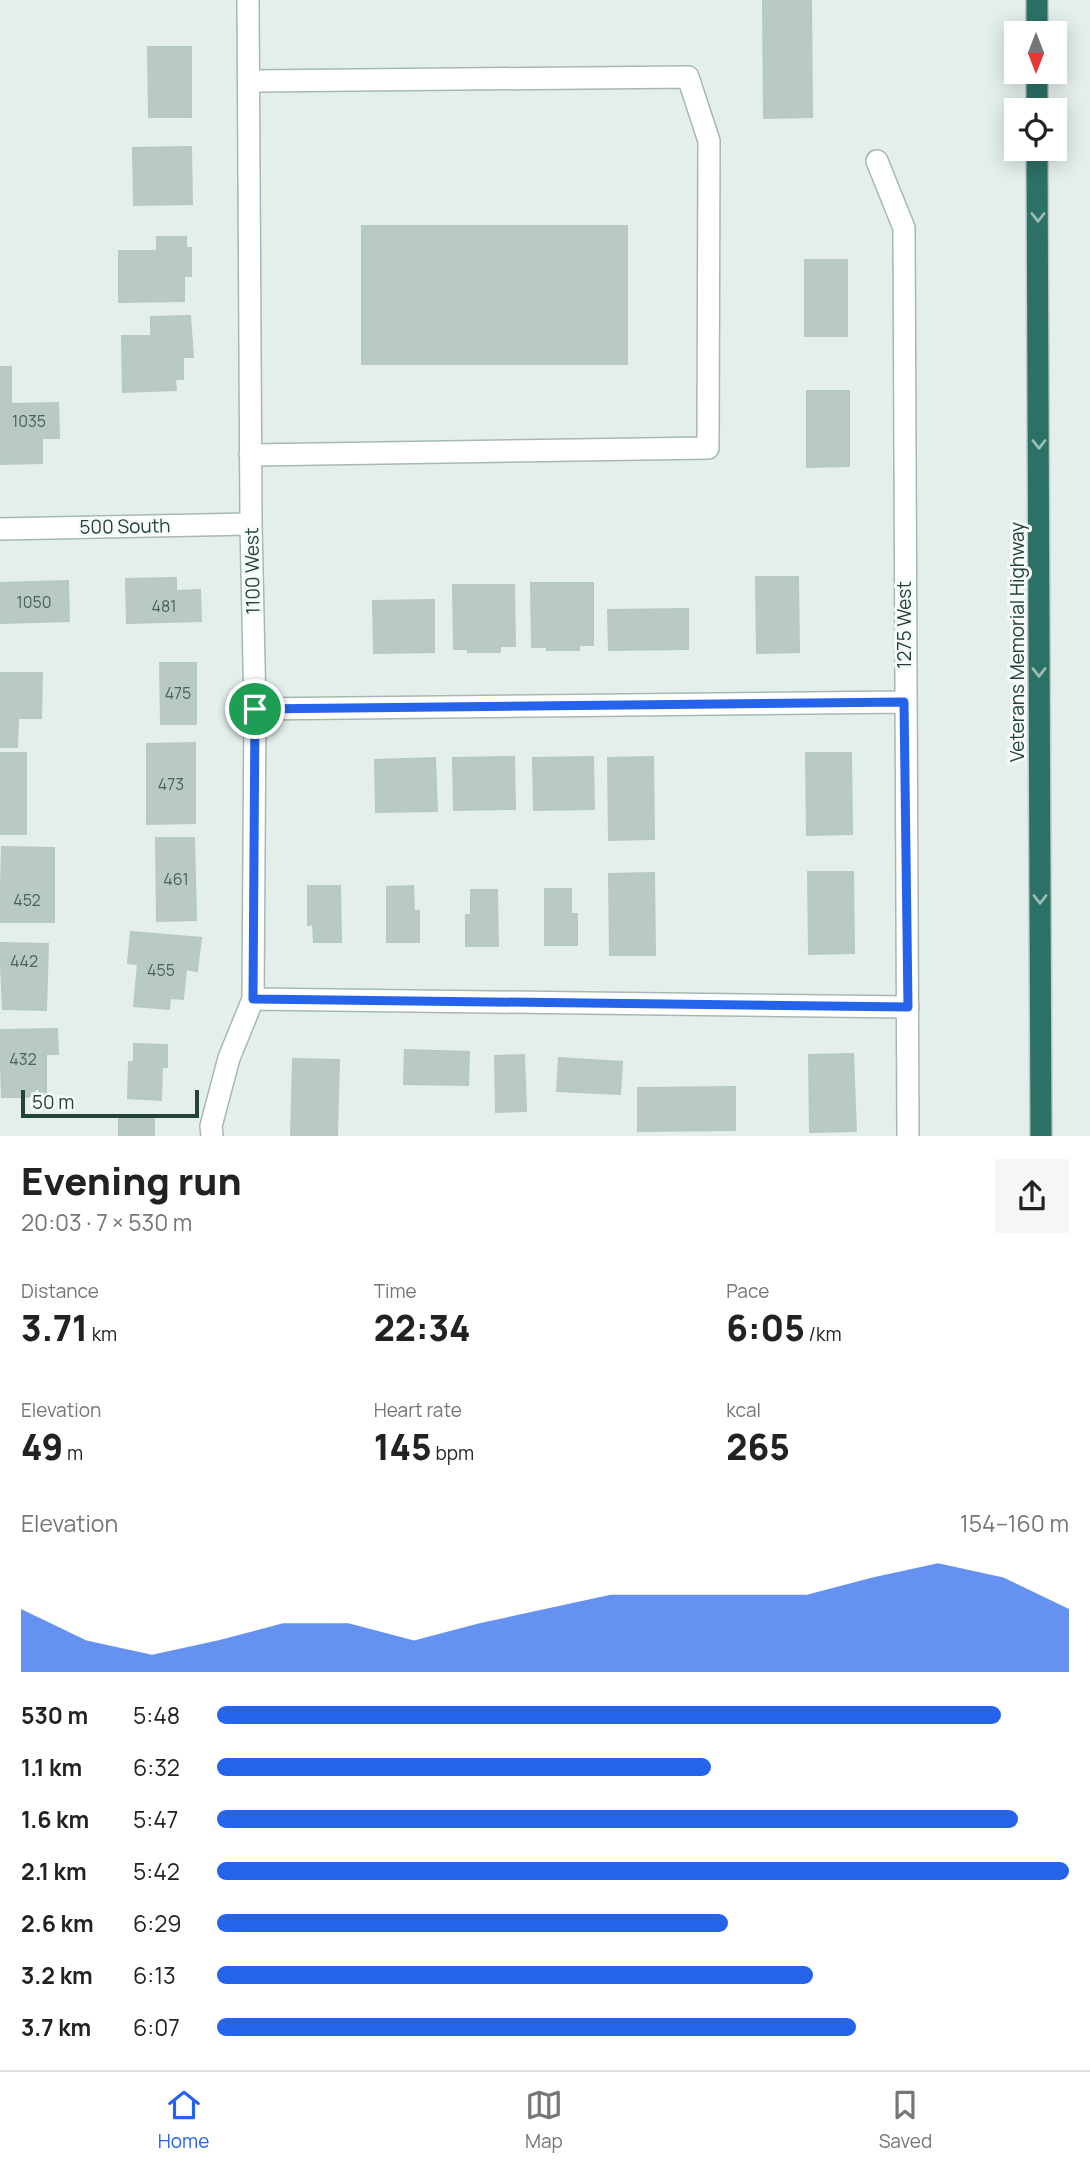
<!DOCTYPE html>
<meta charset="utf-8">
<style>
body{margin:0;font-family:Manrope,sans-serif;background:#f6f6f6;color:#222;height:100vh;display:flex;flex-direction:column;font-size:26px;white-space:nowrap}
*{box-sizing:border-box;margin:0}
p{font-size:23px;color:#767676}
.icon{flex:none;width:38px;height:38px;fill:none;stroke:currentColor;stroke-width:2;stroke-linecap:round;stroke-linejoin:round}
.map{position:relative;height:1136px;overflow:hidden}
.drawer{display:flex;flex-direction:column;background:#fff;flex:1}
.drawer>*{flex:none}
.needle{width:46px;rotate:180deg}
.controls{position:absolute;left:1004px;top:21px;display:grid;gap:14px}
.controls a{display:grid;place-items:center;width:63px;height:63px;border-radius:0px;background:#fff;box-shadow:0 4px 18px #0003;font-size:35px}
.scale{position:absolute;left:21px;bottom:18px;width:178px;box-sizing:border-box;padding-left:7px;border:4px solid #22423b;border-top:0;font-size:19px;line-height:24px;white-space:nowrap;color:#22423b;-webkit-text-stroke:5px #f6fbf8;paint-order:stroke}
.pin{position:absolute;display:grid;place-items:center;width:60px;height:60px;color:#fff;margin:-30px;border:4px solid #fff;border-radius:50%;box-shadow:0 2px 7px #0007}
.round{display:grid;place-items:center;flex:none;width:74px;height:74px;border-radius:0px;background:#f6f6f6}
.overview{display:flex;align-items:center;justify-content:space-between;height:119px;padding:0 21px}
h1{font-size:38px;font-weight:800;line-height:52px}
.figures{display:grid;grid-template-columns:repeat(3,1fr);gap:10px;height:119px;padding:7px 21px}
.figures div{display:grid;align-content:center}
.figures b{font-size:35px;font-weight:800}
.figures small{font-size:19px;font-weight:400}
.figures p{font-size:19px}
.chart{height:196px;padding:14px 21px}
.chart p{display:flex;justify-content:space-between}
.chart svg{width:100%;height:126px;margin-top:7px;fill:#2563eb;opacity:.7}
ul{padding:0 21px;list-style:none;font-size:23px}
li{display:grid;grid-template-columns:112px 84px 1fr;align-items:center;height:52px}
li i{height:18px;border-radius:9px;background:#2563eb}
.dock{display:flex;justify-content:space-around;align-items:center;height:98px;border-top:2px solid #e0e0e0;background:#fff;font-size:19px;color:#767676}
.dock a{display:grid;justify-items:center;gap:4px}
.dock .current{color:#2563eb}
.map>svg:first-child{display:block}
</style>
<div class="map">
<svg width="1090" height="1136" viewBox="0 0 1090 1136">
<rect width="100%" height="100%" fill="#e4efeb"/>
<path fill="#b9cac4" stroke="#b6c9c2" stroke-width="2" d="M763,0H811L812,117L764,118Z
M148,47H191V117H149Z
M191,147L192,204L134,205L133,148Z
M362,226H627V364H362Z
M157,237H186V248H191V276H184V301L119,302V251H157Z
M805,260H847V336H805Z
M190,316L193,357H183V379H175L176,390L123,392L122,336H151V317Z
M0,367H11V404L58,403L59,438H42V463L1,464Z
M807,391H849V466L807,467Z
M756,577H798L799,652L757,653Z
M176,578V591L200,590L201,621L127,623L126,579Z
M68,581L69,621L0,623V583Z
M531,583H593V645H579V650H547V647H532Z
M453,585H514L515,646H500V652H468V649H454Z
M434,600V652L374,653L373,601Z
M688,609V649L609,650L608,610Z
M160,663H196V724H161Z
M0,673H42L41,718H18L17,747H0Z
M195,743V823L147,824V744Z
M0,753H26V834H0Z
M806,753H851L852,834L807,835Z
M514,757L515,809L454,810L453,758Z
M593,757L594,809L534,810L533,758Z
M653,757L654,839L609,840L608,758Z
M435,758L437,811L376,812L375,760Z
M156,838H194L196,920L157,921Z
M2,847L54,848V922H0Z
M808,872H853L854,953L809,954Z
M654,873L655,955H610L609,874Z
M308,886H340L341,942H314L313,924L308,925Z
M413,886L414,911H419V942H387V887Z
M545,889H571V914H577V945H545Z
M471,890H497L498,946H466V915H471Z
M131,932L201,938L197,971L186,969L183,999L170,998L169,1009L134,1006L138,964L128,963Z
M0,943L48,944L46,1010L3,1009Z
M57,1029L58,1054H46V1097H2L0,1030Z
M134,1044L167,1045V1067H162L161,1100L128,1098L129,1062H134Z
M405,1050L469,1052L468,1085L404,1084Z
M853,1054L856,1131L810,1132L809,1055Z
M524,1055L526,1111L496,1112L495,1056Z
M559,1058L622,1062L620,1094L557,1091Z
M293,1059L339,1060L337,1136H291Z
M735,1087V1130L638,1131V1088Z
M119,1117H154V1136H119Z"/>
<g fill="none" stroke-linecap="round" stroke-linejoin="round">
<g stroke="#a6b8b3" stroke-width="24">
<path id="minor" d="M249,81L688,77L709,141L708,448L250,455
M877,161L904,228L908,1136
M0,529L251,524
M255,709L904,702
M253,999L908,1007
M212,1136L211,1126L229,1058L253,999L255,709L251,524L248,0"/>
</g>
<g stroke="#c1cac8" stroke-width="24">
<path id="highway" d="M1037,0V33
M1037,72V110
M1037,149L1041,1136"/>
</g>
<use href="#minor" stroke="#fff" stroke-width="21"/>
<use href="#highway" stroke="#2c7166" stroke-width="21"/>
</g>
<defs><path id="oneway-chevron" d="M-2-3.5L2.5 0L-2 3.5" fill="none" stroke-width="1.6" stroke-linecap="round" stroke-linejoin="round" transform="scale(1.75)"/></defs>
<g stroke="#9bbdb6">
<use href="#oneway-chevron" transform="translate(1038 217) rotate(90)"/>
<use href="#oneway-chevron" transform="translate(1039 444) rotate(90)"/>
<use href="#oneway-chevron" transform="translate(1039 672) rotate(90)"/>
<use href="#oneway-chevron" transform="translate(1040 899) rotate(90)"/>
</g>
<g fill="none" stroke-linecap="round" stroke-linejoin="round">
<g stroke="#fff" stroke-width="14">
<path id="route" d="M904,702L908,1007L253,999L255,709Z"/>
</g>
<use href="#route" stroke="#2563eb" stroke-width="9"/>
</g>
<g text-anchor="middle" stroke-width="6" stroke-linejoin="round" paint-order="stroke">
<g font-size="16" fill="#48645d">
<text x="29" y="427">1035</text>
<text x="34" y="608">1050</text>
<text x="164" y="612">481</text>
<text x="178" y="699">475</text>
<text x="171" y="790">473</text>
<text x="176" y="885">461</text>
<text x="27" y="906">452</text>
<text x="24" y="967">442</text>
<text x="161" y="976">455</text>
<text x="23" y="1065">432</text>
</g>
<g font-size="19" fill="#22423b" stroke="#f6fbf8">
<text transform="translate(125 526) rotate(-1)" y="7">500 South</text>
<text transform="translate(252 571) rotate(-91)" y="7">1100 West</text>
<text transform="translate(904 625) rotate(-90)" y="7">1275 West</text>
<text transform="translate(1017 642) rotate(-90)" y="7">Veterans Memorial Highway</text>
</g>
</g>
</svg>
<div class="controls">
<a><svg class="needle" viewBox="-14 -14 28 28"><path d="M0-13l5 13h-10z" fill="#e53935"/><path d="M0 13l5-13h-10z" fill="#767676"/></svg></a>
<a><svg class="icon" aria-label="locate" viewBox="0 0 24 24"><circle cx="12" cy="12" r="6"/><path d="M12 2v4M12 18v4M2 12h4M18 12h4"/></svg></a>
</div>
<div class="scale">50 m</div>
<div class="pin" style="left:255px;top:709px;background:#1e9e55"><svg class="icon" aria-label="arrive" viewBox="0 0 24 24"><path d="M6 21V4h12l-3 4 3 4H6"/></svg></div>
</div>
<section class="drawer">
<div class="overview"><div><h1>Evening run</h1><p>20:03 · 7 × 530 m</p></div><a class="round"><svg class="icon" aria-label="share" viewBox="0 0 24 24"><path d="M12 15V3M7 8l5-5 5 5M5 13v7h14v-7"/></svg></a></div>
<div class="figures">
<div><p>Distance</p><b>3.71<small> km</small></b></div>
<div><p>Time</p><b>22:34</b></div>
<div><p>Pace</p><b>6:05<small> /km</small></b></div>
</div>
<div class="figures">
<div><p>Elevation</p><b>49<small> m</small></b></div>
<div><p>Heart rate</p><b>145<small> bpm</small></b></div>
<div><p>kcal</p><b>265</b></div>
</div>
<div class="chart"><p><span>Elevation</span>154–160 m</p>
<svg viewBox="0 0 160 44" preserveAspectRatio="none"><path d="M0 44V22L10 33L20 38L30 33L40 27L50 27L60 33L70 27L80 22L90 17L100 17L110 17L120 17L130 11L140 6L150 11L160 22V44z"/></svg>
</div>
<ul>
<li><b>530 m</b>5:48<i style="width:92%"></i></li>
<li><b>1.1 km</b>6:32<i style="width:58%"></i></li>
<li><b>1.6 km</b>5:47<i style="width:94%"></i></li>
<li><b>2.1 km</b>5:42<i style="width:100%"></i></li>
<li><b>2.6 km</b>6:29<i style="width:60%"></i></li>
<li><b>3.2 km</b>6:13<i style="width:70%"></i></li>
<li><b>3.7 km</b>6:07<i style="width:75%"></i></li>
</ul>
</section>
<nav class="dock">
<a class="current"><svg class="icon" aria-label="home" viewBox="0 0 24 24"><path d="M3 11l9-7 9 7M6 9v11h12V9"/></svg>Home</a>
<a><svg class="icon" aria-label="map" viewBox="0 0 24 24"><path d="M3 6l6-2 6 2 6-2v14l-6 2-6-2-6 2zM9 4v14M15 6v14"/></svg>Map</a>
<a><svg class="icon" aria-label="saved" viewBox="0 0 24 24"><path d="M7 4h10v16l-5-4-5 4z"/></svg>Saved</a>
</nav>
